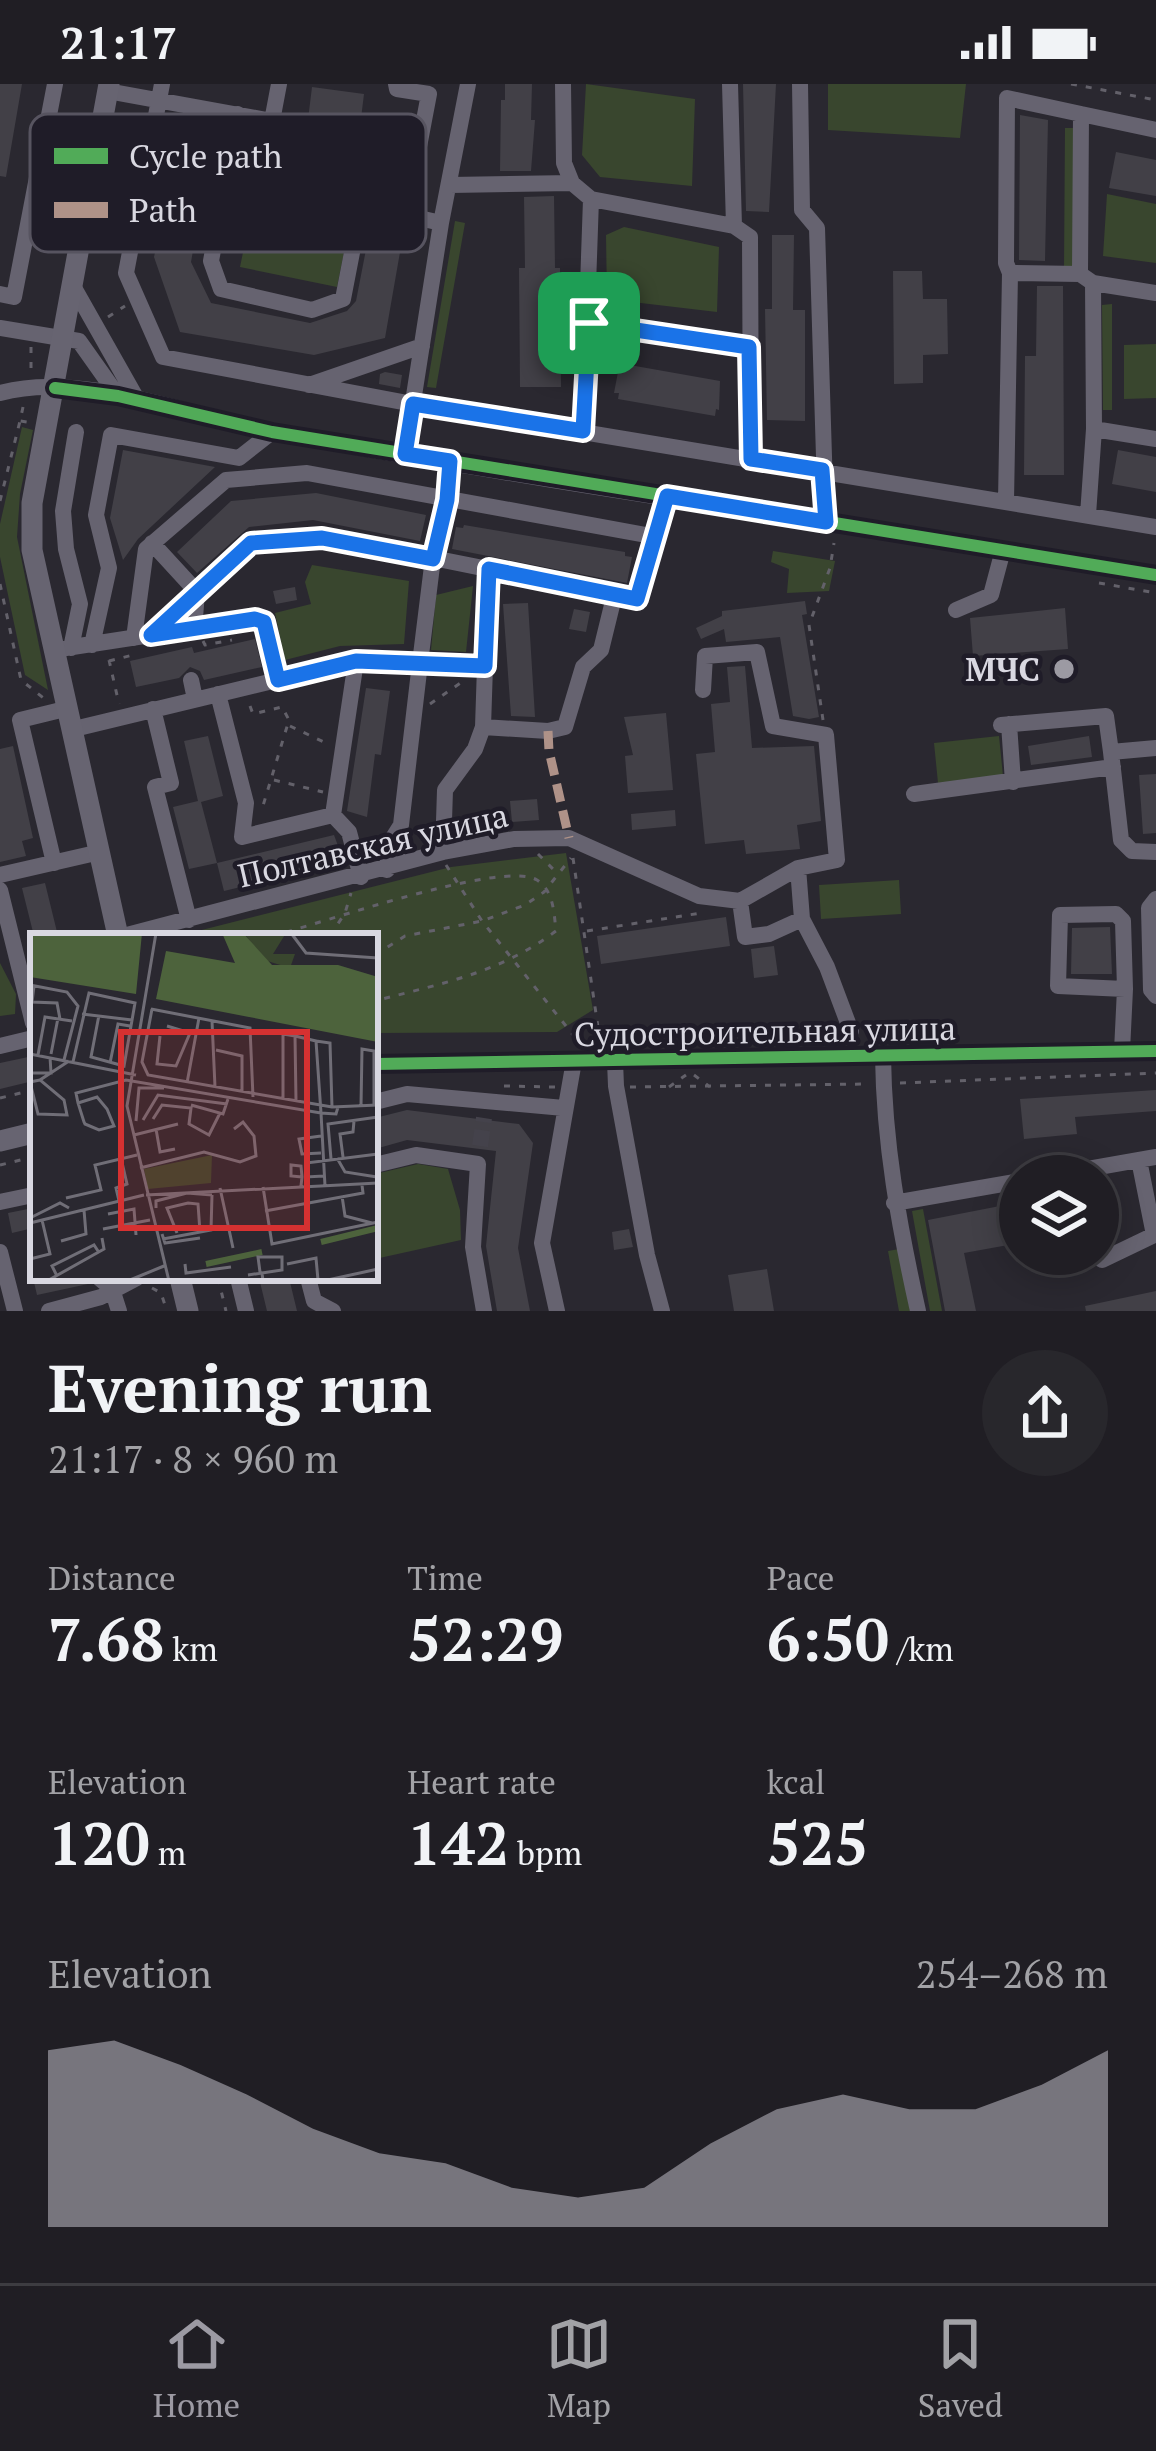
<!DOCTYPE html>
<meta charset="utf-8">
<style>
body{margin:0;font-family:"PT Serif",serif;background:#28272c;color:#f1f3f6;height:100vh;display:flex;flex-direction:column;font-size:45px;white-space:nowrap}
*{box-sizing:border-box;margin:0}
p{font-size:39px;color:#a2a2a6}
.icon{flex:none;width:66px;height:66px;fill:none;stroke:currentColor;stroke-width:2;stroke-linecap:round;stroke-linejoin:round}
.map{position:relative;height:1227px;overflow:hidden}
.side{display:flex;flex-direction:column;background:#201e24;flex:1}
.side>*{flex:none}
.buttons{position:absolute;left:999px;top:1071px;display:grid;gap:24px}
.buttons a{display:grid;place-items:center;width:120px;height:120px;border-radius:50%;background:#201e24;box-shadow:0 6px 30px #0003,0 0 0 3px #3d3c41;font-size:60px}
.pin{position:absolute;display:grid;place-items:center;width:102px;height:102px;color:#fff;margin:-51px;border-radius:24px;box-shadow:0 6px 18px #0006}
.round{display:grid;place-items:center;flex:none;width:126px;height:126px;border-radius:63px;background:#28272c}
.head{display:flex;align-items:center;justify-content:space-between;height:204px;padding:0 48px}
h1{font-size:66px;font-weight:700;line-height:90px}
.stats{display:grid;grid-template-columns:repeat(3,1fr);gap:18px;height:204px;padding:12px 48px}
.stats div{display:grid;align-content:center}
.stats b{font-size:60px;font-weight:700}
.stats small{font-size:33px;font-weight:400}
.stats p{font-size:33px}
.chart{height:336px;padding:24px 48px}
.chart p{display:flex;justify-content:space-between}
.chart svg{width:100%;height:216px;margin-top:12px;fill:#9c9aa3;opacity:.7}
.status{display:flex;justify-content:space-between;align-items:center;height:84px;padding:0 60px;background:#201e24;direction:ltr}
.status svg{height:33px;fill:currentColor}
.tab-bar{display:flex;justify-content:space-around;align-items:center;height:168px;border-top:3px solid #3d3c41;background:#201e24;font-size:33px;color:#a2a2a6}
.tab-bar a{display:grid;justify-items:center;gap:6px}
.tab-bar .selected{color:#9c9aa3}
.map>svg:first-child{display:block}
</style>
<div class="status"><b>21:17</b><svg viewBox="0 0 49 12"><path d="M0 12V9h3v3zM5 12V6h3v6zM10 12V3h3v9zM15 12V0h3v12zM26 1h20v11H26zM47 4h2v5h-2z"/></svg></div>
<div class="map">
<svg width="1156" height="1227" viewBox="0 0 1156 1227">
<rect width="100%" height="100%" fill="#2a2830"/>
<path fill="#39462e" d="M586,0L695,15L692,102L600,93L582,71Z
M828,0H966L960,54L828,46Z
M1065,44H1075L1073,186H1064Z
M259,90L356,109L337,203L240,183Z
M1107,110L1156,120V179L1103,172Z
M455,137L465,139L436,304L427,303Z
M624,143L719,163L717,228L607,215L606,151Z
M1112,220V326H1103L1102,221Z
M1156,260V314L1124,315V261Z
M22,343L33,346L20,410L17,453L48,606L25,591L0,473V440Z
M773,467L835,477L829,507L787,509L789,485L771,478Z
M312,481L409,497L404,560L340,562L285,576L275,529L311,520L305,498Z
M473,502L466,568L431,566L436,511Z
M999,652L1003,692L938,699L934,659Z
M566,769L593,926L557,948L375,949V852H178L451,783Z
M899,796L901,830L821,835L819,801Z
M0,879L16,910L15,930L0,932Z
M418,1080L448,1085L460,1126L461,1156L375,1175V1090Z
M923,1125L942,1227H930L912,1127Z
M899,1165L910,1227H899L888,1167Z"/>
<path fill="#424047" d="M0,0H22L6,93L0,92Z
M505,0H532L531,36H535L531,87H500L501,16H505Z
M743,0H776L769,128L746,127Z
M312,3L364,10L357,67L305,60Z
M1020,31L1048,36L1045,177L1019,176Z
M180,54L212,60L191,178L211,219L310,239L347,227L356,217L370,145L403,151L385,254L314,271L180,248L154,173Z
M1116,68L1156,76V112L1109,104Z
M554,112L555,184H560L561,303H520L519,184H525L524,113Z
M772,151H794L793,226H805V337L767,336L765,225H772Z
M893,187H922L923,215H947L948,270L923,271V299L894,300Z
M1037,202H1063L1064,391H1024L1025,272H1036Z
M624,280L720,297L719,326L716,325L715,332L618,315L619,309H614L618,288L622,289Z
M385,288L402,291L400,304L379,300L380,290Z
M123,366L215,383L138,455L123,476L110,434Z
M1118,366L1156,373V408L1112,400Z
M316,409L426,431L420,457L313,436L249,443L197,489L177,468L231,417Z
M464,441L625,468V472L632,473L627,499L452,465L456,443L463,444Z
M295,503L297,516L276,520L273,507Z
M805,517L807,530L802,531L819,633L809,635L793,632L780,553L726,558L724,545L701,555L696,544L722,532V527Z
M528,519L535,633L511,632L503,520Z
M1065,524L1068,565L973,572L970,534Z
M574,525L590,528L586,548L569,545Z
M255,555L262,583L204,596L200,587L190,583L179,594L136,603L130,577L192,563L194,569Z
M745,582L752,664L814,662L821,737L797,741L800,765L746,770L744,756L705,760L696,670L715,668L711,620L730,618L727,583Z
M366,604L390,607L381,671L375,670L367,733L347,727Z
M666,629L673,706L628,709L625,672L633,671L624,633Z
M208,652L223,712L201,718L217,779L334,751L344,778L224,807L217,779L189,785L173,723L198,717L184,657Z
M1089,652L1092,673L1031,681L1028,662Z
M13,662L33,754L22,757L26,772L0,778V665Z
M1156,690V749L1143,750L1139,691Z
M537,715L539,736L512,738L510,717Z
M675,726L676,742L632,746L631,730Z
M45,799L58,852H34L22,804Z
M726,833L730,862L601,880L597,852Z
M1110,843L1112,890H1071L1072,844Z
M774,862L778,891L754,894L751,865Z
M33,972V997L0,1005V979Z
M1156,1006V1027L1075,1033L1077,1050L1024,1055L1020,1015Z
M407,1026L519,1040L533,1059L518,1164L530,1227H497L486,1162L496,1067L407,1056L375,1065V1034Z
M1098,1101H1104L1111,1141L1098,1143Z
M1020,1118V1159L964,1169L976,1227H945L928,1136Z
M33,1124V1144L12,1149L8,1129Z
M629,1145L633,1163L614,1166L612,1148Z
M767,1185L774,1227H734L728,1191Z
M33,1194H86L88,1200L37,1211Z
M259,1194H289L297,1227H267Z
M1156,1207V1227H1086L1085,1222Z"/>
<g fill="none" stroke-linecap="round" stroke-linejoin="round">
<path stroke="#44424b" stroke-width="16" stroke-dasharray="16 8" stroke-linecap="butt" d="M480,1062L484,1034"/>
<path stroke="#63616a" stroke-width="3" stroke-dasharray="6 9" stroke-linecap="butt" d="M1071,0L1156,16
M108,233L125,222
M31,263V288
M23,323L20,337L27,338
M0,417L20,337
M1099,499L1156,509
M0,500L21,596L46,616
M203,557L205,561L232,556
M109,576L119,620
M109,577L137,570
M430,620L462,598
M250,622L253,630L282,623L289,636L262,725
M823,636L809,541L830,484L834,459
M290,642L330,661
M274,696L323,708
M538,770L556,788
M573,774L599,950
M446,781L482,837L574,952
M587,847L701,829
M272,852C317,841 503,775 537,796C554,807 554,830 556,847C498,890 442,899 375,917
M330,852L345,829L351,809
M375,871L405,852L482,837L525,821L544,808L571,774
M675,950L689,960
M697,958L710,950
M694,991L710,1003
M900,999L1156,989
M504,1002L555,1003
M630,1003L866,1000
M669,1003L686,991
M0,1014L33,1006
M0,1081L33,1073
M218,1194L226,1227
M152,1204L161,1209L167,1227"/>
<path stroke="#666370" stroke-width="16" d="M162,0L126,189L163,273L413,320L1156,443
M563,0L564,79L572,99L591,115L734,142L750,153L751,375
M730,0L734,142
M800,0L802,126L817,144L826,438
M107,7L272,37L279,0
M238,30L211,177L221,205L312,226L343,215L361,122L406,131L429,10L397,5L396,0
M1081,30L1156,46
M272,37L268,63L286,86L411,109
M450,101L572,99
M406,131L441,139
M1010,189L1080,190
M1093,199L1156,209
M73,202L138,317
M0,210L14,213L55,0
M589,239L749,263
M0,244L79,257L118,312
M309,301L422,262
M0,309C83,286 194,334 277,349C569,402 863,443 1156,491
M1094,345L1156,355
M583,347L591,115
M405,369L441,139L468,0
M450,377L447,416L433,474L637,515C643,479 658,447 667,412
M1006,417L1010,189L1006,179L1007,14L1081,30L1080,190L1093,199L1094,345L1088,431
M152,459L197,508
M956,526L991,511L1003,466
M194,547L197,508L251,459L322,454L433,474L420,579L485,582L483,643L548,647L565,643L583,583L601,566L615,509
M134,554L146,465L226,396L307,389L657,453
M92,561L109,484L96,431L111,351L239,374L272,348
M71,564L80,520L66,465L63,427L76,348
M53,566L255,535L264,538L278,595
M485,582L489,485
M191,596L195,615
M218,610L246,719L242,753L333,731
M153,625L171,699L155,703L189,836
M1009,640L1013,698
M1001,641L1106,632L1111,668
M70,646L356,577L420,579L401,741L389,760L387,786
M1156,664L1111,668L1121,756L1132,767L1156,768
M914,710L1113,683
M333,731L356,577
M333,731L349,748L361,793
M443,768L445,706L475,665L483,643
M54,779L20,636L65,625
M798,784L802,835L827,883L851,947
M0,791L100,768
M0,806L33,939
M1156,815L1149,824L1151,906L1156,912
M740,817L745,853L769,850L802,835
M123,852L443,768L514,755L569,754L699,812L740,817L798,784L837,776L826,651L773,642L757,568L705,572L703,606
M0,962L33,954
M1122,967L1125,905L1123,837L1116,830L1060,831L1058,902L1125,905
M883,972C884,1059 899,1142 918,1227
M615,977L616,1002L647,1171L662,1227
M375,980L1156,967
M375,1018L407,1010L564,1024
M375,1081L416,1071L478,1080L473,1163L484,1227
M1048,1092L1156,1073
M0,1118L33,1111
M894,1119L1020,1097
M0,1168L15,1227
M1102,1176L1154,1151L1139,1076
M99,1194L112,1205L119,1227
M238,1194L246,1227
M308,1194L314,1217L333,1227
M49,1227L101,1213L137,1194
M557,1227L542,1159L574,977"/>
<path stroke="#676471" stroke-width="21" d="M109,0L32,419V466L118,852
M0,1057L33,1049
M180,1194L188,1227"/>
<path stroke="#af9288" stroke-width="9" stroke-dasharray="18 9" stroke-linecap="butt" d="M548,647L549,667L569,754"/>
<g stroke="#1f1c28" stroke-width="20">
<path id="cycleway" d="M55,304L118,312L272,348L1156,491
M375,980L1156,967"/>
</g>
<use href="#cycleway" stroke="#51ab58" stroke-width="12"/>
</g>
<g fill="none" stroke-linecap="round" stroke-linejoin="round">
<g stroke="#fff" stroke-width="24">
<path id="route" d="M589,239L749,263L751,375L822,386L826,438L667,412L637,515L489,485L485,582L356,577L278,596L264,538L255,535L151,551L251,459L322,454L433,475L447,416L450,377L405,370L413,320L583,347Z"/>
</g>
<use href="#route" stroke="#1a73e8" stroke-width="15"/>
</g>
<circle fill="#9c9aa3" stroke="#1f1c28" stroke-width="4.5" cx="1064" cy="585" r="12"/>
<g text-anchor="middle" stroke-width="9" stroke-linejoin="round" paint-order="stroke">
<g font-size="33" font-weight="bold" fill="#d9d8e1" stroke="#1f1c28" text-anchor="end">
<text x="1040" y="597">МЧС</text>
</g>
<g font-size="33" fill="#d9d8e1" stroke="#1f1c28">
<text transform="translate(373 761) rotate(-13)" y="12">Полтавская улица</text>
<text transform="translate(765 947) rotate(-1)" y="12">Судостроительная улица</text>
</g>
</g>
<g transform="translate(30 849)">
<rect width="348" height="348" fill="#2a2830"/>
<path d="M214,0H256L243,21H265L260,35L234,27ZM182,222L181,250L118,256L114,236Z" fill="#39462e"/>
<path d="M0,0H112L106,61L0,44ZM192,0H213L242,32H308L348,44V109L126,66L136,18L205,30Z" fill="#4d633c"/>
<path fill="none" stroke="#4d633c" stroke-width="6" d="M291,309L348,295M176,331L232,319"/>
<path fill="none" stroke="#706e77" stroke-width="3" d="M126,0L97,173L139,348M261,0L276,20L348,25M0,52L37,59L48,73L34,127M4,53L2,69L27,70L30,86M121,76L220,95L223,164M122,76L112,129L118,142L302,174L348,172M52,81L102,87M182,88L185,154M253,101L265,103L266,168M130,103L127,131L146,133L160,100L137,93M265,103L286,108L291,180L306,181L308,174M286,108L300,110L302,174M186,117L212,123V159M0,121L106,142M21,121L28,85M8,122L15,84L42,88M43,129L59,60L105,70L94,133L61,124L69,82M80,130L88,91L100,93M0,140H21L20,124M10,147L0,149L8,181L37,182L34,167L10,147L39,128M157,150L169,85M253,165V101M48,170L67,164L77,176L84,193L69,197L55,191L54,189L48,170L46,160L96,147L291,180L295,253M161,172L193,181L198,166M331,173L332,116L344,118V173M123,186L132,172L161,175L159,191L179,202L190,180M113,187L128,162L197,171M106,188L109,155H134M126,196L130,219L145,216M104,202L148,191M291,203L269,206L272,221L291,220M313,224L310,201L323,199L324,188M307,225L315,239L347,244M301,226L298,191L348,184M110,235L174,219L210,229L226,223L224,203L213,189L204,196M294,243L276,244V230L348,221M271,253L272,244L271,233L261,232V243L272,244M233,254L242,311L348,289M190,255L203,315M116,262L348,250M312,263L315,283L342,290M36,265L71,257L65,232L107,222M89,268L86,255L97,251L91,225M126,275V268L157,260L182,262M235,278L333,260L332,252M78,281L104,276L106,302M2,284L30,270L39,275M0,290L114,262M73,296L120,287M147,300L137,275L158,270L168,271L170,299M132,301L135,310L170,305M133,306L181,297L182,262M31,308L56,301L54,277M0,326L20,321L12,287M155,331L156,340L201,334M257,331L286,325L288,347M218,342L232,340L252,337V324H228L230,339L232,340L233,348M27,343L22,333L64,312L68,318M100,347L134,333M17,348L74,316L72,305M293,348L348,336"/>
<path fill="#d63131" fill-opacity="0.15" stroke="#d63131" stroke-width="6" d="M91,99H277V295H91Z"/>
<rect width="348" height="348" fill="none" stroke="#d9d8e1" stroke-width="6"/>
</g>
<rect x="30" y="30" width="396" height="138" rx="18" fill="#1f1c28" stroke="#575460" stroke-width="3"/>
<rect x="54" y="64" width="54" height="16" fill="#51ab58"/>
<rect x="54" y="118" width="54" height="16" fill="#af9288"/>
<g font-size="33" fill="#d9d8e1">
<text x="129" y="84">Cycle path</text>
<text x="129" y="138">Path</text>
</g>
</svg>
<div class="buttons">
<a><svg class="icon" aria-label="layers" viewBox="0 0 24 24"><path d="M12 4l9 5-9 5-9-5zM3 14l9 5 9-5"/></svg></a>
</div>
<div class="pin" style="left:589px;top:239px;background:#1e9e55"><svg class="icon" aria-label="arrive" viewBox="0 0 24 24"><path d="M6 21V4h12l-3 4 3 4H6"/></svg></div>
</div>
<section class="side">
<div class="head"><div><h1>Evening run</h1><p>21:17 · 8 × 960 m</p></div><a class="round"><svg class="icon" aria-label="share" viewBox="0 0 24 24"><path d="M12 15V3M7 8l5-5 5 5M5 13v7h14v-7"/></svg></a></div>
<div class="stats">
<div><p>Distance</p><b>7.68<small> km</small></b></div>
<div><p>Time</p><b>52:29</b></div>
<div><p>Pace</p><b>6:50<small> /km</small></b></div>
</div>
<div class="stats">
<div><p>Elevation</p><b>120<small> m</small></b></div>
<div><p>Heart rate</p><b>142<small> bpm</small></b></div>
<div><p>kcal</p><b>525</b></div>
</div>
<div class="chart"><p><span>Elevation</span>254–268 m</p>
<svg viewBox="0 0 160 44" preserveAspectRatio="none"><path d="M0 44V8L10 6L20 11L30 17L40 24L50 29L60 31L70 36L80 38L90 36L100 27L110 20L120 17L130 20L140 20L150 15L160 8V44z"/></svg>
</div>
</section>
<nav class="tab-bar">
<a class="selected"><svg class="icon" aria-label="home" viewBox="0 0 24 24"><path d="M3 11l9-7 9 7M6 9v11h12V9"/></svg>Home</a>
<a><svg class="icon" aria-label="map" viewBox="0 0 24 24"><path d="M3 6l6-2 6 2 6-2v14l-6 2-6-2-6 2zM9 4v14M15 6v14"/></svg>Map</a>
<a><svg class="icon" aria-label="saved" viewBox="0 0 24 24"><path d="M7 4h10v16l-5-4-5 4z"/></svg>Saved</a>
</nav>
